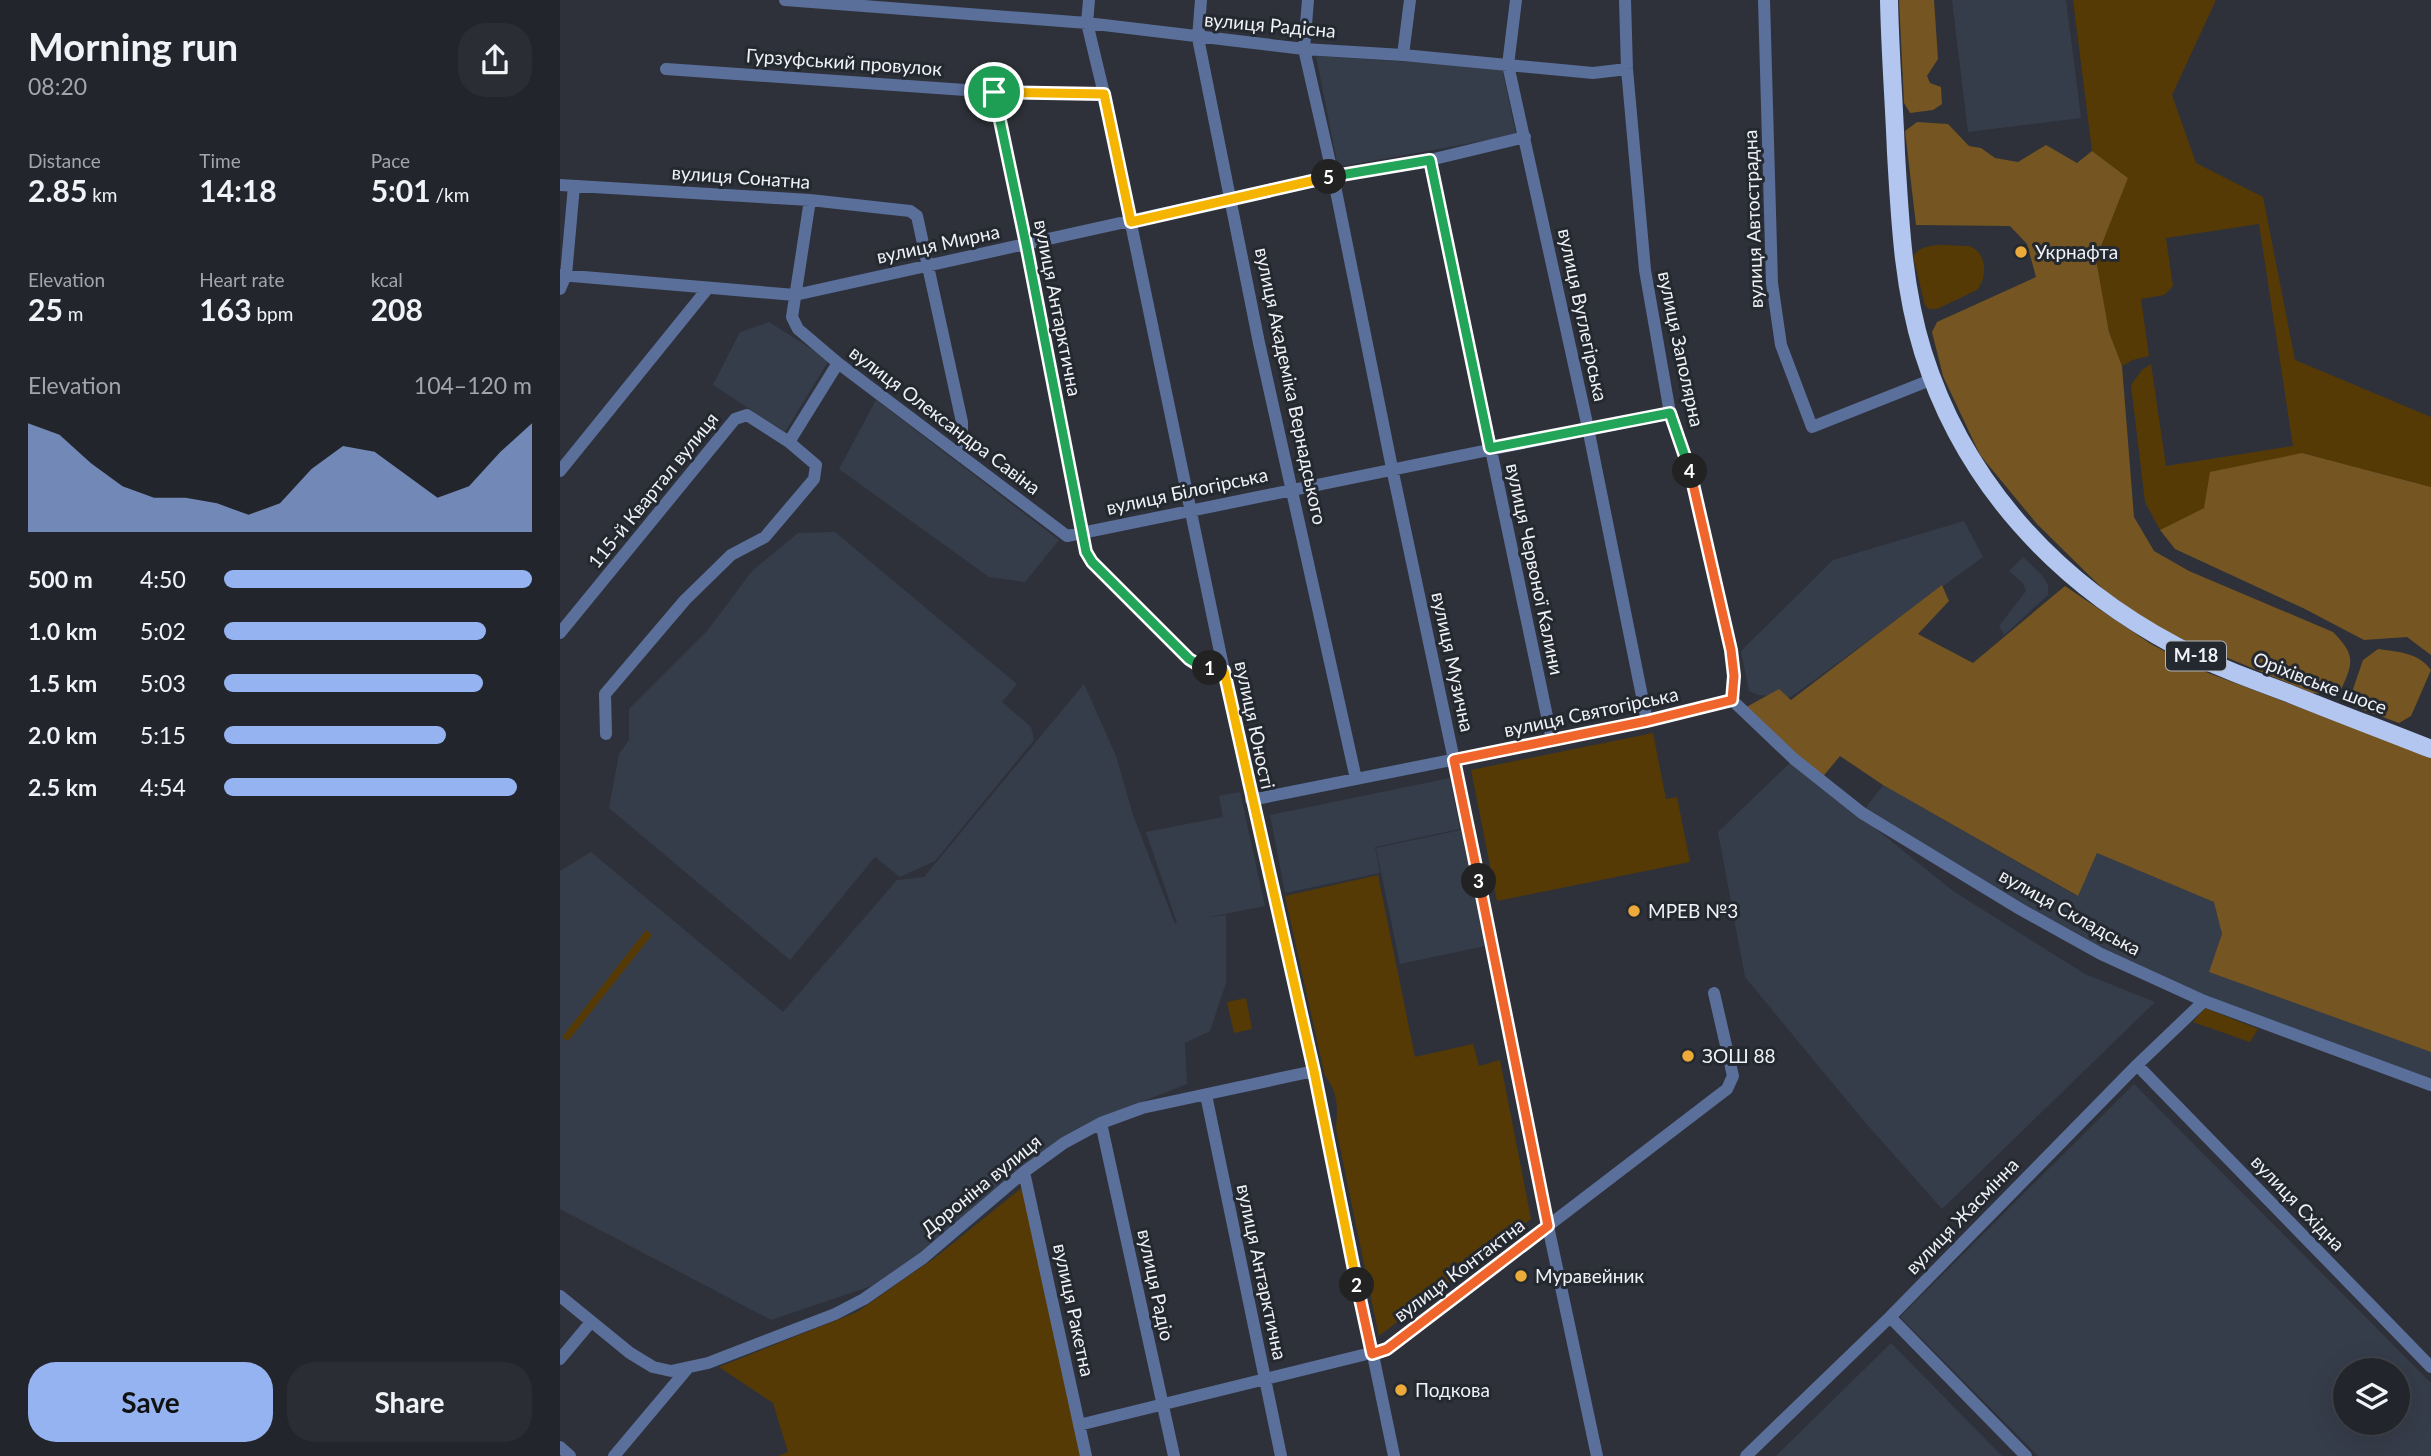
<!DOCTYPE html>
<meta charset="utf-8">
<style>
body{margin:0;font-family:Lato,sans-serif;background:#2a2d33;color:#f1f3f6;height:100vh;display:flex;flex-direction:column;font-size:26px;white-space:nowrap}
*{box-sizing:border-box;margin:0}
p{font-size:23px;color:#a2a5a9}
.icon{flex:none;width:38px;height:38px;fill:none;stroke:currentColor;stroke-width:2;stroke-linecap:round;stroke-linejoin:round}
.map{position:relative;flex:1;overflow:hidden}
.details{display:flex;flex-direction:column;background:#22252b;width:560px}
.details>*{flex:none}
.buttons{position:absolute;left:1773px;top:1358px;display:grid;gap:14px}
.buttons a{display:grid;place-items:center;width:77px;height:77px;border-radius:50%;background:#22252b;box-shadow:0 7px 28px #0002,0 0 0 2px #3f4247;font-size:35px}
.pin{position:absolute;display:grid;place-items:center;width:60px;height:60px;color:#fff;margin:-30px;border:4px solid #fff;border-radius:50%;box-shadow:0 2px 7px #0007}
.km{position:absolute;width:35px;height:35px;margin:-18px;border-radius:50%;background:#222;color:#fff;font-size:19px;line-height:35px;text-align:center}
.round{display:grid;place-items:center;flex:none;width:74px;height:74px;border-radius:28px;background:#2a2d33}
.headline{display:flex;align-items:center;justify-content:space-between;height:119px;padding:0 28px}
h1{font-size:38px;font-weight:700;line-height:52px}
.metrics{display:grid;grid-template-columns:repeat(3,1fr);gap:10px;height:119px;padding:7px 28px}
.metrics div{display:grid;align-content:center}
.metrics b{font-size:30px;font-weight:700}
.metrics small{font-size:19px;font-weight:400}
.metrics p{font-size:19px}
.chart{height:196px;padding:14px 28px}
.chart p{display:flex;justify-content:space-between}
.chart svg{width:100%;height:126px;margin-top:7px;fill:#95b2f1;opacity:.7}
.action{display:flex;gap:14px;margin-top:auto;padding:14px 28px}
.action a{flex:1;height:80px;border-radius:28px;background:#95b2f1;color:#111;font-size:28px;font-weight:700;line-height:80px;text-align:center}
.action a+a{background:#2a2d33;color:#f1f3f6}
ul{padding:0 28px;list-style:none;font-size:23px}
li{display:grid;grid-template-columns:112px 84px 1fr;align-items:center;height:52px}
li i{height:18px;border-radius:9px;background:#95b2f1}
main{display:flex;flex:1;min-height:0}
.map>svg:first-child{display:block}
</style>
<main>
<section class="details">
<div class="headline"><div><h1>Morning run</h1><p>08:20</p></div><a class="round"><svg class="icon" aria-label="share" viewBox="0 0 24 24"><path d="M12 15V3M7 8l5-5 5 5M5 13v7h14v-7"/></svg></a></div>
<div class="metrics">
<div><p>Distance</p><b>2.85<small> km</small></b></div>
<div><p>Time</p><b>14:18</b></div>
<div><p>Pace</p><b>5:01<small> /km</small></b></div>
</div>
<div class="metrics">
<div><p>Elevation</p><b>25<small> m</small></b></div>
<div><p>Heart rate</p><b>163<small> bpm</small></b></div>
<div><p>kcal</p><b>208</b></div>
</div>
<div class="chart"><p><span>Elevation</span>104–120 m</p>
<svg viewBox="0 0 160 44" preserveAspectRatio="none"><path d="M0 44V6L10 10L20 20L30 28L40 32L50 32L60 34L70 38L80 34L90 22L100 14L110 16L120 24L130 32L140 28L150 16L160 6V44z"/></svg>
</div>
<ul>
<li><b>500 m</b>4:50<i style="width:100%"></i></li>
<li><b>1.0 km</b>5:02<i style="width:85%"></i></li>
<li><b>1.5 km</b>5:03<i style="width:84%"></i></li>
<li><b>2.0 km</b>5:15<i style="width:72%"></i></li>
<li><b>2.5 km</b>4:54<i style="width:95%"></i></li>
</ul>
<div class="action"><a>Save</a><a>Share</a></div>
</section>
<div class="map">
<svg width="1871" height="1456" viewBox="0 0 1871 1456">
<rect width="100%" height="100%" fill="#2e3139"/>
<path fill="#363d4a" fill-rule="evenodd" d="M1392,0H1506L1521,118L1408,132Z
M756,56L942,68L956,135L778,167Z
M209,322L269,360L225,432L153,385L180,332Z
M316,400L499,540L465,582L429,577L279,469Z
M1404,521L1423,557L1231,697L1199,695L1189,691L1181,651L1273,560Z
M275,532L457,684L442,702L471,727L474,740L375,861L340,877L315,857L230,960L49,808L59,754L69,740V709L148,630L192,571L238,533Z
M1463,557L1482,575L1488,585V595L1444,635L1439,626L1466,591L1463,583L1449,571Z
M524,684L556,756L573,815L615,924L617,923L586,832L663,817L659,796L680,792L705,906L644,918L666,915V983L650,1031L625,1043L627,1084L539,1119L502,1139L323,1282L211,1320L0,1209V871L31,852L223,1012L337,880L364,877Z
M1232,761L1393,891L1525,974L1595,1002L1382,1209L1304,1121L1185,977L1158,832Z
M890,778L900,829L815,847L820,873L725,893L710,815Z
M1323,785L1517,896L1537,853L1655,902L1662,934L1650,972L1871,1052V1085L1541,954L1302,813Z
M901,830L925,946L840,964L816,848Z
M1574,1084L1871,1383V1456H1478L1340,1317ZM1785,1370H1838V1423H1785Z
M1331,1343L1442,1456H1216Z"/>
<path fill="#563a05" d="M1513,0H1656L1612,95L1636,163L1703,197L1735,360L1871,417V487L1742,453L1644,508L1600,530L1585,502L1571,385L1582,370L1591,364L1606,466L1733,446L1699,224L1606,238L1613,286L1604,295L1581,299L1589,356L1573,360L1562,366L1549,332L1536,259L1568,178L1532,151Z
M1409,246C1427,252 1428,277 1417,290L1377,309H1369L1365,306L1353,256C1364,240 1391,246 1409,246Z
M1093,733L1106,799L1117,797L1130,862L937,901L911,770Z
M818,875L855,1057L913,1044L919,1066L940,1060L971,1219L819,1336L776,1128C778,1108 778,1092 765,1076L725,896Z
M86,930L92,935L8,1041L2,1037Z
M686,998L692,1029L674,1033L667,1002Z
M1645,1008L1698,1029L1690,1042L1633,1022Z
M464,1186L522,1456H218L228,1452L213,1403L159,1367L297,1312L376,1257Z"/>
<path fill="#755521" d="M1339,0H1374L1378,59L1367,76L1370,83L1381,87L1382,104L1373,110L1350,113L1344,103Z
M1357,122L1388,124L1409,146L1421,148L1435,158L1458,162L1486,145L1517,163L1532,151L1568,178L1536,259L1549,332L1562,366L1574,517L1594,551L1629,571L1773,632C1798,657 1792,665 1779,694L1752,693L1601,630L1545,591L1477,524L1420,455L1383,376L1372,332L1377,322L1476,277L1467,244L1450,226L1356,225L1345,131Z
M1742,453L1871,487V655L1847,637L1804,640L1745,609L1615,549L1600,530L1644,508L1650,472Z
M1382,585L1389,601L1358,634L1413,663L1505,586L1591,644L1643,671L1871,757V1052L1649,972L1662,934L1654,902L1537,853L1518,896L1323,785L1280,756L1260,780L1181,710L1219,689L1231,700Z
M1818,649C1838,652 1858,652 1871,670L1851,716L1839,723L1793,706L1792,692L1803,660Z"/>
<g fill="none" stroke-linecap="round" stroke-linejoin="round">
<path stroke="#5b6f9b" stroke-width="12" d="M225,0L527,23L744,49L843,55L1033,73L1067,69
M529,0L527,23L544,94L664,671L754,1071L834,1456
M641,0L638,38L699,343L796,779
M748,0L744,49L773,176L832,468L894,760L988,1226L1037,1456
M956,0L948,65L1028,428L1087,721
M1065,0L1067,69L1085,270L1110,413L1128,462L1171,650L1174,676L1172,700
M1204,0L1212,283L1221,345L1252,427L1373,379
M843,55L850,0
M106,69L434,92L544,94
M434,92L466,245L526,552L532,562L629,659L640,666L664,671
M870,160L992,740
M0,185L250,200L350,211L357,216L402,422V457
M250,200L232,317L238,329L278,363L507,536L1110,413
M0,275L235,295L773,176L870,160L965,137
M0,289L6,275L14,186
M229,442L278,363
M0,471L148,288
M0,633L175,419L187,415L229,442L256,465L254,479L205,537L171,555L125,600L45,694L46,734
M1172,700L1234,759L1302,813L1460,909L1541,954L1644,1001L1871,1085
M691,800L1087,721L1172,700
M1577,1065L1871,1367
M646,1095L721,1456
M541,1123L614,1456
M464,1172L526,1456
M0,1296L70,1353L93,1367L111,1371L148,1363L275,1314L304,1299L363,1258L464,1172L504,1143L541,1123L582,1108L754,1071
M1330,1317L1466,1456
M0,1359L31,1322
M519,1425L827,1349L1167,1089L1173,1076L1154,993
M0,1447L10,1456
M54,1456L128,1368
M1186,1456L1330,1317L1577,1065L1644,1001"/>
<path stroke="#b2c6f0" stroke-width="18" d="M1329,0C1330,51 1334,102 1336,153C1340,221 1343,288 1363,352C1404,483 1496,582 1616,646C1652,665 1690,679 1728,693C1775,712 1823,730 1871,749"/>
</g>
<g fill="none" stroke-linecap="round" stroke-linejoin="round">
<g stroke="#fff" stroke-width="14">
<path id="split-1" d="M434,92L466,244L526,552L532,562L629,659L640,666L650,668"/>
</g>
<g stroke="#fff" stroke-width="14">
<path id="split-2" d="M650,668L664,671L754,1071L797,1285"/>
</g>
<g stroke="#fff" stroke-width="14">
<path id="split-3" d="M797,1285L812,1354L827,1349L988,1226L919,881"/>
</g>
<g stroke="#fff" stroke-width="14">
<path id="split-4" d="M919,881L894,760L1087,721L1172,700L1174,676L1171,650L1130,471"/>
</g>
<g stroke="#fff" stroke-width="14">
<path id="split-5" d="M769,177L870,160L930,448L1110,413L1130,471"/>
</g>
<g stroke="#fff" stroke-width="14">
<path id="split-6" d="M434,92L544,94L571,222L769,177"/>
</g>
<use href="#split-1" stroke="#22a559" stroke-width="9"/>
<use href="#split-2" stroke="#f5b400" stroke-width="9"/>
<use href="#split-3" stroke="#f0652b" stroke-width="9"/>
<use href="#split-4" stroke="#f0652b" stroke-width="9"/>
<use href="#split-5" stroke="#22a559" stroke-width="9"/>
<use href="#split-6" stroke="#f5b400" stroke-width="9"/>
</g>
<g fill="#ebaa39" stroke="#24282f" stroke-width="2.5">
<circle cx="1461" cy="252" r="7"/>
<circle cx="1074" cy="911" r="7"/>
<circle cx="1128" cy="1056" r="7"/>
<circle cx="961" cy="1276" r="7"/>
<circle cx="841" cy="1390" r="7"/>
</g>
<g text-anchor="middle" stroke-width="6" stroke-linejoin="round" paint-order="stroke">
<rect fill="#24282f" stroke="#b2b5ba" stroke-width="2" x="1606" y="641.5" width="60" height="29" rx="5"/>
<g font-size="18" font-weight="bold" fill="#eff1f6">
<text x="1636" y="662">М-18</text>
</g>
<g font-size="19" fill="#eff1f6" stroke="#24282f">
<text transform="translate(710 25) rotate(5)" y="7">вулиця Радісна</text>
<text transform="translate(284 62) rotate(4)" y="7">Гурзуфський провулок</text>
<text transform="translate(181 177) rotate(4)" y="7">вулиця Сонатна</text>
<text transform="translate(1193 219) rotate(-92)" y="7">вулиця Автострадна</text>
<text transform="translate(378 244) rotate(-12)" y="7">вулиця Мирна</text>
<text transform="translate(498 308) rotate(79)" y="7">вулиця Антарктична</text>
<text transform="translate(1023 315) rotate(78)" y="7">вулиця Вуглегірська</text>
<text transform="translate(1121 349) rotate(78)" y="7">вулиця Заполярна</text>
<text transform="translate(731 386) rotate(78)" y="7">вулиця Академіка Вернадського</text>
<text transform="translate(385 420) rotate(37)" y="7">вулиця Олександра Савіна</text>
<text transform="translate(93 490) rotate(-51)" y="7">115-й Квартал вулиця</text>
<text transform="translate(627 491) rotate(-12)" y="7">вулиця Білогірська</text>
<text transform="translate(975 569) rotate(78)" y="7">вулиця Червоної Калини</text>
<text transform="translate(893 662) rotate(78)" y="7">вулиця Музична</text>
<text transform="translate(1760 683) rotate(21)" y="7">Оріхівське шосе</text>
<text transform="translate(1031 712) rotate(-12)" y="7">вулиця Святогірська</text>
<text transform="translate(695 725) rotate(78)" y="7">вулиця Юності</text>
<text transform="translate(1510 912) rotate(29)" y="7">вулиця Складська</text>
<text transform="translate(421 1185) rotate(-39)" y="7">Дороніна вулиця</text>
<text transform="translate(1738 1203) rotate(46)" y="7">вулиця Східна</text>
<text transform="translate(1402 1216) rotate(-46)" y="7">вулиця Жасмінна</text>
<text transform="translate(899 1270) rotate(-37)" y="7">вулиця Контактна</text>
<text transform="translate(702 1272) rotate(78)" y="7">вулиця Антарктична</text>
<text transform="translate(596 1285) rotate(78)" y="7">вулиця Радіо</text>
<text transform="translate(514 1310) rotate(78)" y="7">вулиця Ракетна</text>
</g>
<g font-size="19" fill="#eff1f6" stroke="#24282f" text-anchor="start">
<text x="1475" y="259">Укрнафта</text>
<text x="1088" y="918">МРЕВ №3</text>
<text x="1142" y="1063">ЗОШ 88</text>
<text x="975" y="1283">Муравейник</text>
<text x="855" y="1397">Подкова</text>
</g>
</g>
</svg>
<div class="buttons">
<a><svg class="icon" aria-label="layers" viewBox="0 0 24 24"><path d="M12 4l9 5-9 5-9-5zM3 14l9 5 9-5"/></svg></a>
</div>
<div class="pin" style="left:434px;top:92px;background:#1e9e55"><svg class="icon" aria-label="arrive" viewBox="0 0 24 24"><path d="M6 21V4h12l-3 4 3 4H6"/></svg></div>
<b class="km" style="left:650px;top:668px">1</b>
<b class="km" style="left:797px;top:1285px">2</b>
<b class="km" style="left:919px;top:881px">3</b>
<b class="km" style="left:1130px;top:471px">4</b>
<b class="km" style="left:769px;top:177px">5</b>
</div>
</main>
